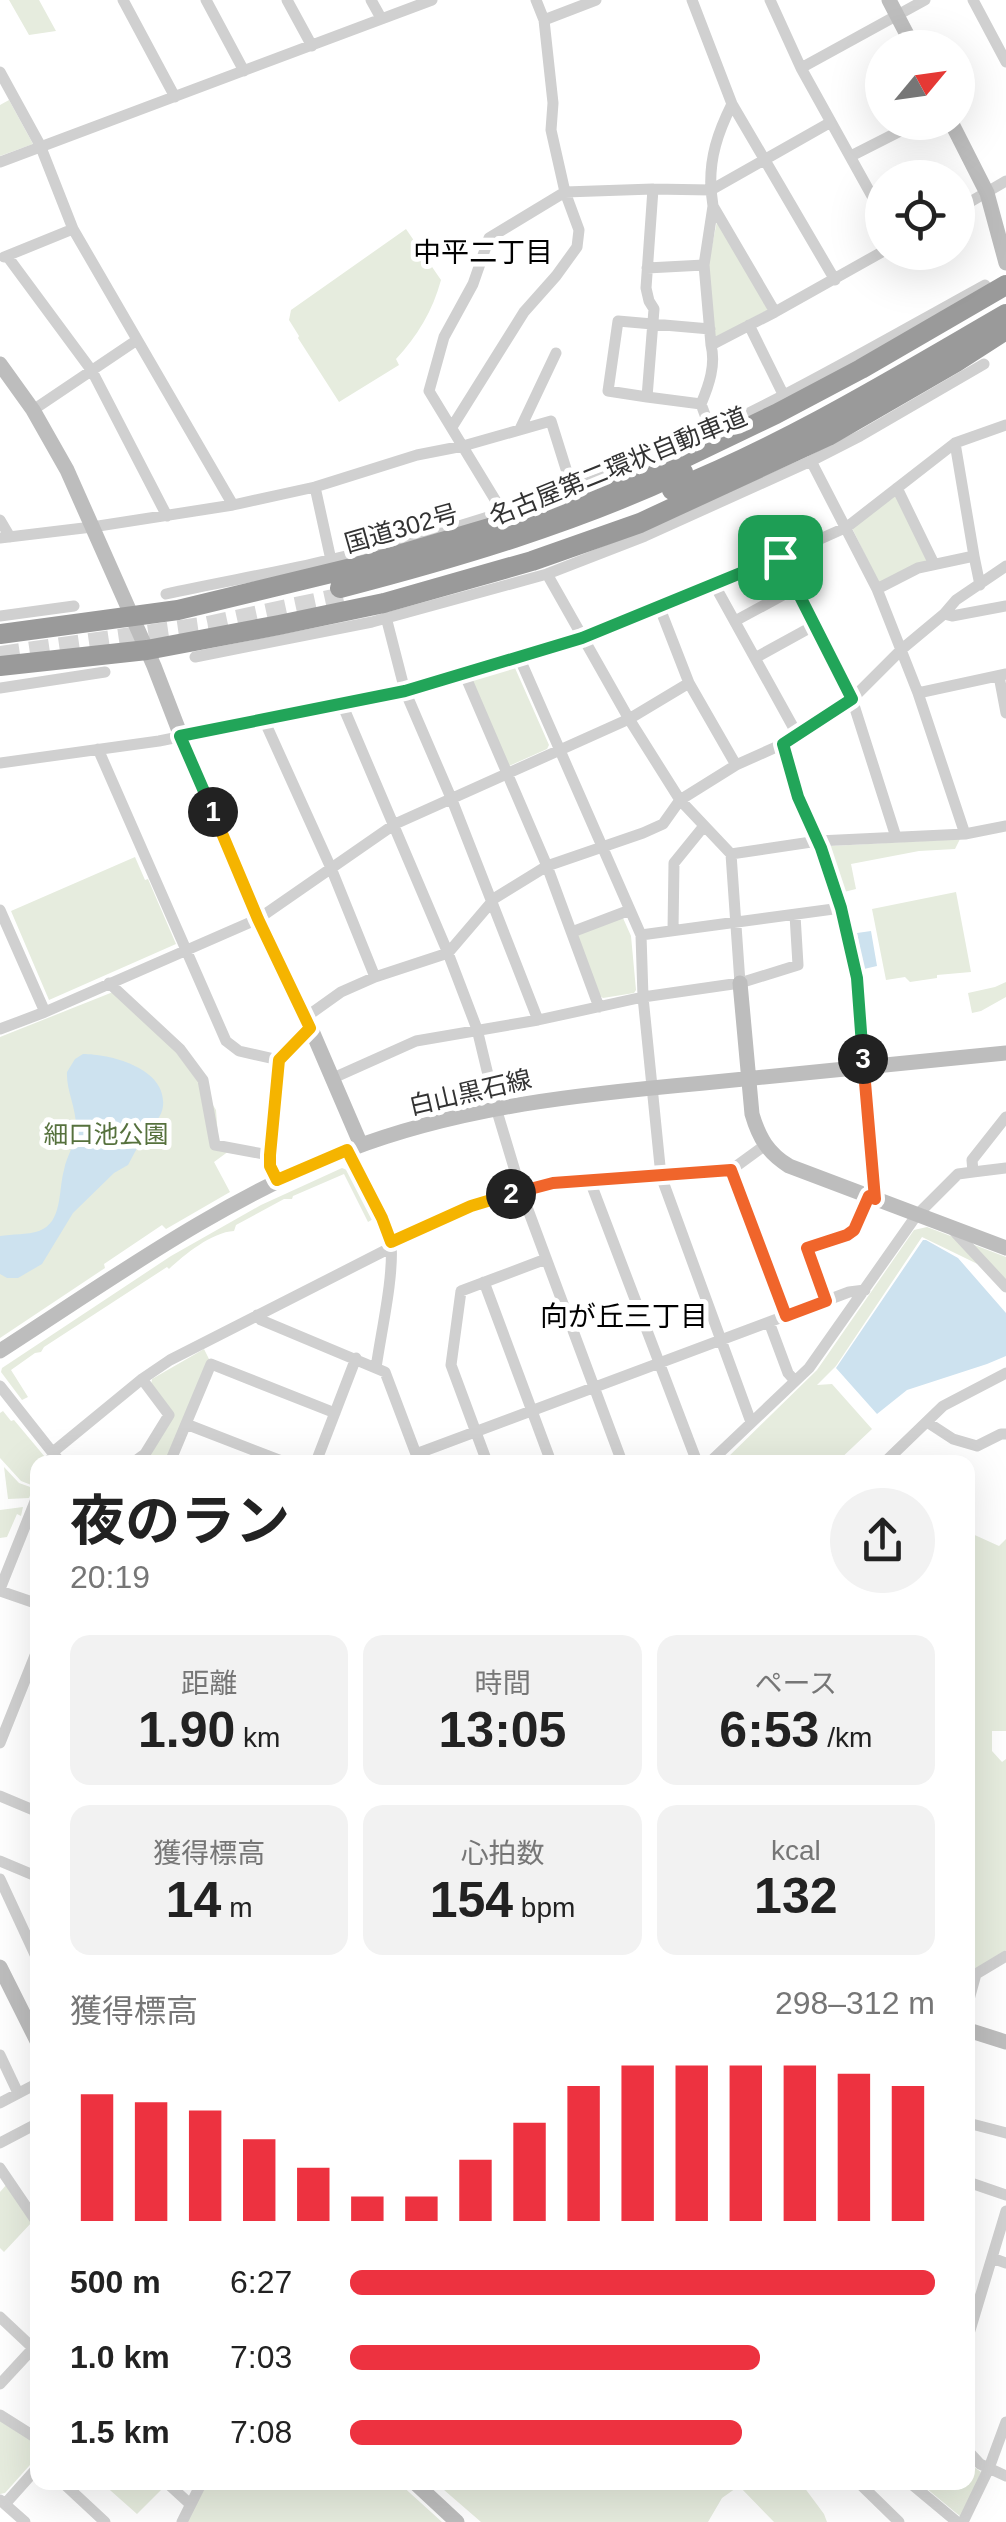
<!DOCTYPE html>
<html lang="ja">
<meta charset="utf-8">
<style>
body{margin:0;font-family:Arial,"Noto Sans JP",sans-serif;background:#f2f2f2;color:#222;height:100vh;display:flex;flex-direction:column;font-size:38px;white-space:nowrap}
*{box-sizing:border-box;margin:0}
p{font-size:32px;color:#767676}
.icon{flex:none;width:55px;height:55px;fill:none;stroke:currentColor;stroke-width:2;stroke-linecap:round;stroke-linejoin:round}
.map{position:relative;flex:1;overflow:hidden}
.drawer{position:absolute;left:30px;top:1455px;width:945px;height:1035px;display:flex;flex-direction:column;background:#fff;border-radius:20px;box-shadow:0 10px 40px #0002}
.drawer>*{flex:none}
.needle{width:65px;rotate:61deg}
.buttons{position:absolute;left:865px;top:30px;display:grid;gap:20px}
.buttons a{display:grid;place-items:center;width:110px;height:110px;border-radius:50%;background:#fff;box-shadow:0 10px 40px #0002;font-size:50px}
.pin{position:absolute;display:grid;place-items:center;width:85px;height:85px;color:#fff;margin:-42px;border-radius:20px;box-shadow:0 5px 15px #0006}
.km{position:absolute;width:50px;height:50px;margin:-25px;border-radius:50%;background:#222;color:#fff;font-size:28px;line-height:50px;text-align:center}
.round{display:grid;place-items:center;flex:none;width:105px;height:105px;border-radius:52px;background:#f2f2f2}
.summary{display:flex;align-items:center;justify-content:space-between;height:170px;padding:0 40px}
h1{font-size:55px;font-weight:700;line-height:75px}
.metrics{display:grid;grid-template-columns:repeat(3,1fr);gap:15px;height:170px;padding:10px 40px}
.metrics div{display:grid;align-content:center;border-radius:20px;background:#f2f2f2;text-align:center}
.metrics b{font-size:50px;font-weight:700}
.metrics small{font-size:28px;font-weight:400}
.metrics p{font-size:28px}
.chart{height:280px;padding:20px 40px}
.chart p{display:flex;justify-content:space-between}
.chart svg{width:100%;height:180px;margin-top:10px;stroke:#ed3240;stroke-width:6}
ul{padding:0 40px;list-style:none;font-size:32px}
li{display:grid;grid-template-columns:160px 120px 1fr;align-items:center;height:75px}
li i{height:25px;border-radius:12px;background:#ed3240}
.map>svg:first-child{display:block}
</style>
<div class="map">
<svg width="1006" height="2522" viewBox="0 0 1006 2522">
<rect width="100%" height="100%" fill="#fff"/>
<path fill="#e6ecde" d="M9,0H39L56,31L29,35Z
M9,100L33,144L0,156V105Z
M717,221L768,310L715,338L708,266Z
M406,229L441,280C433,310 417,337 396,359L399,365L339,402L298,338L299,336L289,320L291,310Z
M896,495L928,561L879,583L852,528Z
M510,666L515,668L549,745L547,749L509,766L471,678Z
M960,839L955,849L919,851L851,864L856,889L844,892L828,850L831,846Z
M135,857L145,880L148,879L176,944L49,1000L11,911Z
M956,892L971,972L937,975V978L910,982L905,977L886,980L872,909Z
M623,918L631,936L636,990L634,993L603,998L600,996L577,936L579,932Z
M1006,982V997L981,1011L972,1013L968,993L995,987Z
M113,992L172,1047L198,1081L216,1110L219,1149L229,1151L214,1162L230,1192L166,1229L162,1225L104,1264L105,1268L0,1338V1037Z
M342,1168L347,1170L375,1218L368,1222L344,1174L293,1196L292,1199H284L236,1225L234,1231C212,1232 184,1255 169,1269L167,1267L44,1347L41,1352L35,1353L11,1370L28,1397L22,1400L1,1372L2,1368L171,1256L261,1205Z
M927,1227L1006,1257V1283L998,1274L922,1237L836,1366L817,1385L832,1384L872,1429L837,1462H723L817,1370L914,1230Z
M204,1349L210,1361L165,1462H138L172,1415L151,1385L152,1379Z
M3,1411L11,1421L14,1420L45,1457L43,1462H38L37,1476L34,1486L21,1481L0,1458V1413Z
M4,1467L19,1483L33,1488L29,1498L8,1499Z
M23,1507L21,1516L17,1514L7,1537L0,1538V1510Z
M968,1532L999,1546L1006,1539V1731H992V1751L1002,1762L1006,1759V1950C988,1964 978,1980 968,2000Z
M7,2184L32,2222L4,2252L0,2248V2192Z
M0,2418L38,2443L37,2457L5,2493L0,2494Z
M968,2463L981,2472L961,2517L920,2483L968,2482Z
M206,2482L399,2483L442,2522H186Z
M102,2483H160L165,2486L137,2514Z
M436,2483H801L824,2514L827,2522H774L739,2486L722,2498L708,2522H481Z"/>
<path fill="#cde2ef" d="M871,931L877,966L864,969L857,933Z
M83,1054C110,1054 167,1068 163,1106C162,1117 153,1125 146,1133L150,1137L148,1140L143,1137L128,1165L114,1173L73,1213L42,1264L18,1278H7L0,1274V1236C12,1234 27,1235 39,1231C63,1222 58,1191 64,1170C67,1154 77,1143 76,1126C76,1107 66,1090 67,1072L75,1059Z
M923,1240H926L958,1258L1006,1313V1356L987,1364L907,1390L877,1414L836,1368Z"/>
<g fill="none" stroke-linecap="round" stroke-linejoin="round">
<path stroke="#d6d6d6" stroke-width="20" stroke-dasharray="20 10" stroke-linecap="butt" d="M0,656L208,626L343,597"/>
<path stroke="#d0d0d0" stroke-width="11" d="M123,0L175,97
M206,0L244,71
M287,0L312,46
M371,0L381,18
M692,0L732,104L835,280
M770,0L801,68L882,214
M973,0L1006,62
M544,20L596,0
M801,68L925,0
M0,72L40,145L73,229L233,505
M732,104C718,132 709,158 711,190L831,122
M851,156L918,122
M0,162L432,0
M653,189L646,288L649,301L654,309L647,397L701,404L711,431
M713,206L775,312
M958,209L1006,181
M7,256L92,371L167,516
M4,257L73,229
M647,268L704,265
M749,325L783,394
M647,397L608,391L618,321L710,329
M701,404C709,385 716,365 711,345
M33,410L137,340
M452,427L524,312L556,276L577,247L579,230L565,192L653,189L711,190L713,206L704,265L711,345L775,312L882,252
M520,429L556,353
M811,461L877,589L918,693L965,834
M315,487L331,560
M897,488L934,564
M502,511L429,391L444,337L473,284L489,238L565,192L551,130L553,103L544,20L536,0
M0,520L10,537
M0,538L92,527L233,505L315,487L417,455L463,446L551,421L572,488
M974,556L980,585
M780,557L852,699L896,837
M547,574L629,719L680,800L731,854L740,983
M714,584L797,734
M877,589L918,568L974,556L955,443
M166,594C220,582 275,573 329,560C432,537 536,504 634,465C756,416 870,348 985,285
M659,606L689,683L736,765
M944,614L956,600L1006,566
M0,616L74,606
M386,617L405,691L452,800L538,1020
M735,621L796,588
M195,657L372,622L547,574L645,536L811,461L860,436L984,364
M519,657L641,935L643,997L661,1176L751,1422
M755,658L815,625
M464,673L547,866L599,1007
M999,676L1006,713
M0,688L105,672
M918,693L1006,674
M342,704L448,953L477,1029L496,1108L521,1191L622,1462
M264,720L331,868L375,977
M783,744L799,797L821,848L841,908L857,978L875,1199
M98,749L226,1041L239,1051L279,1060
M0,763L159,741L405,691L582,638L780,557L847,527L955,443L1006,425
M731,854L818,841L965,834L1006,826
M0,910L45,1012
M673,930L674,863L704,826
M572,932L630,910
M641,935L841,908
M109,983L180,1049L203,1080L215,1145L269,1155
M306,1017L341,992L375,977L448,953L495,898L547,866L643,833L663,824L680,800L736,765L783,744L852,699L902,649L944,614L952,616L1006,606
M0,1029L45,1012L258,919L395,824L629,719L689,683
M331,1079L416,1041L538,1020L643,997L740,983L798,965L795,915
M347,1151C359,1174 388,1218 391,1243C394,1277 381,1332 376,1368
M731,1170L786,1316
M973,1172L1006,1168
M277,1180L271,1166L269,1155L279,1060L310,1028
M590,1181L697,1462
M952,1229L1006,1287
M391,1241L471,1206L553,1183L731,1170L764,1146
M484,1282L551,1462
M826,1301L807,1248L854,1230L869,1197
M257,1315L261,1320L385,1372L419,1462
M769,1322L788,1373L795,1381
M0,1386L60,1462
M927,1422L953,1439L977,1446L1001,1434H1006
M186,1424L284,1462
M416,1454L849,1292L865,1290
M50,1462L53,1452L142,1379L170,1360L390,1248
M134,1462L145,1454L169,1415L142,1379
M170,1462L211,1364L335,1413
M316,1462L356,1358
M487,1462L451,1365L461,1291L546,1259
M710,1462L809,1368L916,1216L958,1174L973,1172L972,1160L1006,1117
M885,1462L943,1406L1006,1373
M0,1589L38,1494
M0,1591L38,1604
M0,1743L38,1648
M0,1796L38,1812
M0,1861L38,1877
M0,1879L38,1961
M968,2003L976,1974L1006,1956
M0,2055L18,2093
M0,2103L38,2083
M968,2123L1006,2133
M0,2143L38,2123
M0,2168L38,2224
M968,2182L1006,2195
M992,2258L1006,2263
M0,2317L33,2348
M968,2337L1006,2211
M0,2384L38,2343
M0,2415L38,2439
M968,2451L980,2464L1006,2476
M62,2482L105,2522
M166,2482L190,2504
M858,2482L899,2522
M909,2482L957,2522
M0,2500L25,2522
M5,2504L38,2467
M182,2522L202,2482
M963,2522L989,2468L1006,2422"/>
<path stroke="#bdbdbd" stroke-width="15" d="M889,0L914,48
M951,122L987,193L1006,263
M0,364L33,410L67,470L154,666L181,736L258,919L306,1017L361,1145
M740,983L752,1114C759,1138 768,1153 789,1166L1006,1248
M0,1351C113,1278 221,1200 348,1150C462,1106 583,1094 704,1083C805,1073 905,1063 1006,1053
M0,1967L38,2043
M968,2030L1006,2042
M414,2482L457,2522"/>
<path stroke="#9a9a9a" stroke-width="20" d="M672,490C789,443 897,377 1006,314
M340,588C456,558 574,523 683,472
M0,634L178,610L364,565L520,519L680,460L776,414L861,369L1006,285
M0,666L147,650L279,625L384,603L532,561L640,523L828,436L956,362L1006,330"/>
</g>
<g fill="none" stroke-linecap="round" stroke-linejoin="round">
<g stroke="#fff" stroke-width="20">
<path id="split-1" d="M213,812L180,736L405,691L582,638L780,557"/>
</g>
<g stroke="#fff" stroke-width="20">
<path id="split-2" d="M213,812L258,919L310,1028L279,1060L270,1155V1166L277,1180L347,1150L382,1218L391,1242L471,1206L511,1194"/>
</g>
<g stroke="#fff" stroke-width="20">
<path id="split-3" d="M511,1194L553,1183L731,1170L786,1316L826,1301L807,1248L847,1235L854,1230L869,1196L875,1199L863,1059"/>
</g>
<g stroke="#fff" stroke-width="20">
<path id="split-4" d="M780,557L852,699L783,744L798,797L821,848L841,908L857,978L863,1059"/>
</g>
<use href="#split-1" stroke="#22a559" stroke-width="12"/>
<use href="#split-2" stroke="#f5b400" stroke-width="12"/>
<use href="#split-3" stroke="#f0652b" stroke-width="12"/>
<use href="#split-4" stroke="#22a559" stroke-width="12"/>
</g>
<g text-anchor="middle" stroke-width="10" stroke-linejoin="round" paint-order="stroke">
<g font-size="25" fill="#333" stroke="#fff">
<text transform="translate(618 466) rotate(-22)" y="9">名古屋第二環状自動車道</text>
<text transform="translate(401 528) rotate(-16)" y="9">国道302号</text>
<text transform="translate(470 1092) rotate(-13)" y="9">白山黒石線</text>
</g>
<g font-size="25" fill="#56713d" stroke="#fff">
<text x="106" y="1143">細口池公園</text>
</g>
<g font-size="28" fill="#000" stroke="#fff">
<text x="483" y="262">中平二丁目</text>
<text x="624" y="1326">向が丘三丁目</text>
</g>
</g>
</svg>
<div class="buttons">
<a><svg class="needle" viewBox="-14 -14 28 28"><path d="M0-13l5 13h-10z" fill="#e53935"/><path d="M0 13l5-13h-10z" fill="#767676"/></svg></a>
<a><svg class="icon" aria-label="locate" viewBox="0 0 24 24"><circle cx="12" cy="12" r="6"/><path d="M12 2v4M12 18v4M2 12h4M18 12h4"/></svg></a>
</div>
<div class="pin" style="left:780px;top:557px;background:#1e9e55"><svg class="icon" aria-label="arrive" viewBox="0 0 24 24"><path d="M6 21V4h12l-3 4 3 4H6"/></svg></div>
<b class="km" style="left:213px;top:812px">1</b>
<b class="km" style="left:511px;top:1194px">2</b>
<b class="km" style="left:863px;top:1059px">3</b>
<section class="drawer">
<div class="summary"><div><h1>夜のラン</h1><p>20:19</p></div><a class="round"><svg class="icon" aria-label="share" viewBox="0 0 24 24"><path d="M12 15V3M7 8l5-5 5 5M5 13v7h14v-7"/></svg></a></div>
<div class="metrics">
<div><p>距離</p><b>1.90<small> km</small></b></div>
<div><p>時間</p><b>13:05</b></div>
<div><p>ペース</p><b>6:53<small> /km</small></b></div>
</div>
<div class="metrics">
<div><p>獲得標高</p><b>14<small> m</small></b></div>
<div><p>心拍数</p><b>154<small> bpm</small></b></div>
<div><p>kcal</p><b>132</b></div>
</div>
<div class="chart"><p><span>獲得標高</span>298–312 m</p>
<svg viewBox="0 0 160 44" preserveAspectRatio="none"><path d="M5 44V13M15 44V15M25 44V17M35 44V24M45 44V31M55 44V38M65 44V38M75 44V29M85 44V20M95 44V11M105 44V6M115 44V6M125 44V6M135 44V6M145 44V8M155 44V11"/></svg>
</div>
<ul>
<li><b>500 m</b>6:27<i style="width:100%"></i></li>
<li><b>1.0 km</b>7:03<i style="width:70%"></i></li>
<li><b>1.5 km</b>7:08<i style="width:67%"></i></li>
</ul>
</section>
</div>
